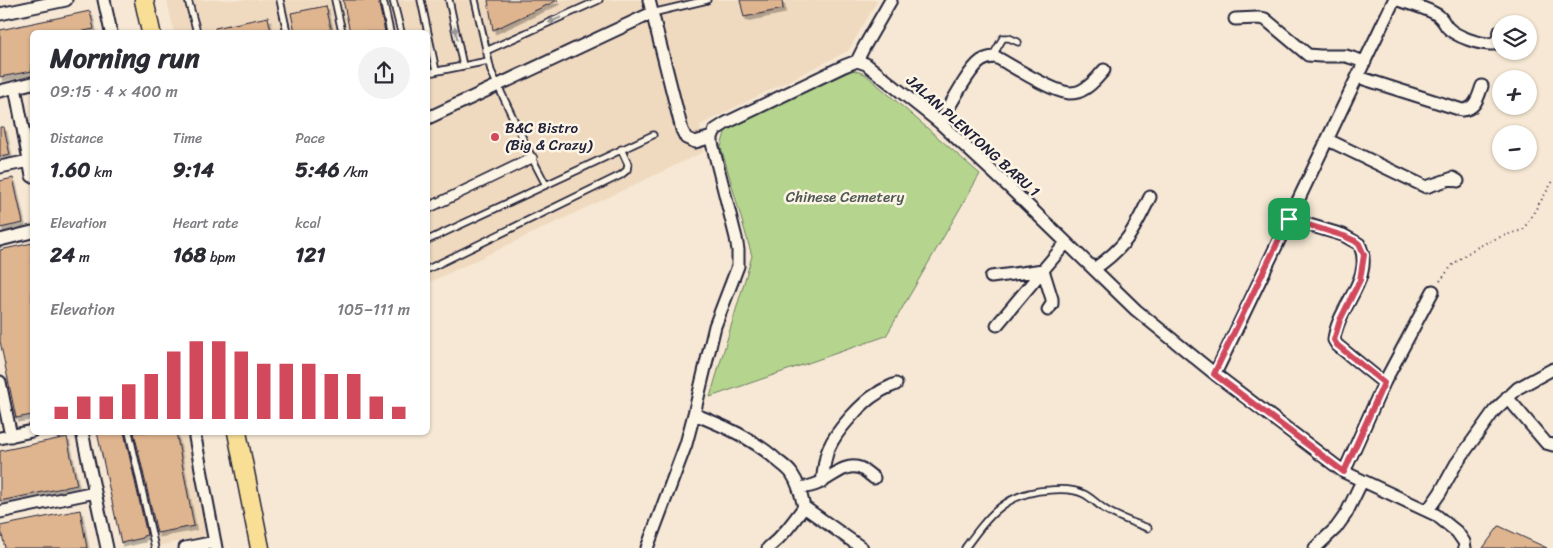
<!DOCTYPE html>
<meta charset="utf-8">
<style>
body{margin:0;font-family:Sriracha,sans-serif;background:#f2f2f3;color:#2b2b33;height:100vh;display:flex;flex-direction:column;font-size:19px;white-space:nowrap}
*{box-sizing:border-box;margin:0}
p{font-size:16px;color:#7c7c81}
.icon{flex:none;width:28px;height:28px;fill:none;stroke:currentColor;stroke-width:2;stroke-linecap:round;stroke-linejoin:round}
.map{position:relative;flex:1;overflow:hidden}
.details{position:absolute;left:30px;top:30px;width:400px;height:405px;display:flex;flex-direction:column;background:#fff;border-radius:8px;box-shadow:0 1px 4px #0004}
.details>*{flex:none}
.fabs{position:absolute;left:1492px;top:15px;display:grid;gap:10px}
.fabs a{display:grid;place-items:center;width:45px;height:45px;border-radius:50%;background:#fff;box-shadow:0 1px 4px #0004;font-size:25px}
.pin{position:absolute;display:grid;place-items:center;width:42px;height:42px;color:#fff;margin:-21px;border-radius:10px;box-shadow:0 2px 8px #0006}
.round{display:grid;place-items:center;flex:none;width:52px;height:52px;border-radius:26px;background:#f2f2f3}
.headline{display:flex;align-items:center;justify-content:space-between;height:85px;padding:0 20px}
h1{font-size:28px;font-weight:800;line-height:38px}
.stats{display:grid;grid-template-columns:repeat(3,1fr);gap:8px;height:85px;padding:5px 20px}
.stats div{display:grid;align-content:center}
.stats b{font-size:21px;font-weight:800}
.stats small{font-size:14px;font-weight:400}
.stats p{font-size:14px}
.chart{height:140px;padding:10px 20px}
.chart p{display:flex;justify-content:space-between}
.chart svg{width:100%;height:90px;margin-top:5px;stroke:#d1495b;stroke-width:6}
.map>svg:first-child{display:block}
</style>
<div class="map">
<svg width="1553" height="548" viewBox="0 0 1553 548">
<defs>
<filter id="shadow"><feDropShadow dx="2.5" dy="4" stdDeviation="0" flood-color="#0004"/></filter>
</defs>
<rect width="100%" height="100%" fill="#f6e8d4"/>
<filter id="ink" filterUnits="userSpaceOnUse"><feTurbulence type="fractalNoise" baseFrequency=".02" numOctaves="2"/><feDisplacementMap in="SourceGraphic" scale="10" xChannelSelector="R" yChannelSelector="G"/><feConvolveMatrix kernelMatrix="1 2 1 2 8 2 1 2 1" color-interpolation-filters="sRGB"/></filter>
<g filter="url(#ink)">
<path fill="#efd9bf" d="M167,0H878L848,51L700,125L703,152L428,283V32H174Z
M129,433H187L208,536L152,547Z"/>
<path fill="#b5d58e" stroke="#6c7c64" d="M853,70L865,74L980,174L886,336L710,397L752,256L721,147L726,129Z"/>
<path fill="#dfb58f" stroke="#22223b" filter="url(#shadow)" d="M343,0H378L385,32H350Z
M488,0H558L493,30Z
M740,0H782L783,9L744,17Z
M326,6L332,32H295L291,13Z
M90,11L94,29L79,32H32V71L0,77V30Z
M268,17L271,32H216L215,28Z
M0,127H4L10,155L0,157Z
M13,178L23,223L0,228V181Z
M32,243V415L16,418L0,341V250Z
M97,432H124L147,535L143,536V538L121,543Z
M134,432H176L194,526L157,533Z
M67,437L77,485L0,501V451Z
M80,510L87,548H5L0,526Z
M1499,526L1547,548H1483Z"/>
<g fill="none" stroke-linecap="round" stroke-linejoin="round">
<g stroke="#22223b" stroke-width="9">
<path id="service" d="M188,0L197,32
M280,0L287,32
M335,0L342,32
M383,0L390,32
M393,0L401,32
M421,0L436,71
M449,0L463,66
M475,0L491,71L532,158L546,185
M652,13L707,0
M486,51L599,0
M992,57L1003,38H1009L1018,42
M428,73L488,61
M428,240L653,135
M428,269L621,175L627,170L628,164L621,149
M129,432L155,548
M965,548C989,515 1006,492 1050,490C1061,489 1074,489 1084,494C1092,498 1098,505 1106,510C1119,518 1134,523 1148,528"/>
</g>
<g stroke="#22223b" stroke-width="12">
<path id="pedestrian" d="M428,208L532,158"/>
</g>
<g stroke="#22223b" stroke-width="15">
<path id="minor" d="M104,0L111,32
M649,0L682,130L686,138L695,142L712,137
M1398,0C1410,4 1423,7 1434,13C1441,16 1443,21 1447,27C1456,37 1481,45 1493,44L1498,39L1500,31
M0,14L66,0
M1235,19L1258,18L1265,19L1308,55L1320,56H1346L1365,62
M857,61L864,47L891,0
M1358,77L1462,110C1476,109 1478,97 1482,86
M15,87L32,176
M0,91L32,83
M428,118L652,13
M940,123C949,108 968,70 981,61C986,58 991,57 996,57C1014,67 1051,91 1069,93C1074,93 1080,92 1084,89C1092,85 1098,77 1104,70
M1328,140L1426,187L1453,178L1458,181
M0,167L29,161
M1289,219L1343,235L1359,244C1376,277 1337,307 1334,340L1337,345L1384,383
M0,240L32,232
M1094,269C1126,247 1133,232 1150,197
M1043,270L1052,299V304L1048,310
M991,277L1043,270L1066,243
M997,325L1043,270
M1215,374L1394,0
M0,382L11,436
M1507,397L1546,443L1553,445
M694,414C724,426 754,439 778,461C783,465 789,469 792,474C799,484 801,495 804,507
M82,432L107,548
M194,432L216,548
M0,438L32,431
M1344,472L1384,383L1433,291
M822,482C824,471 824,458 829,448C836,431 862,402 878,393C883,389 890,387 896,384
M800,488C807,487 813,486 819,483C831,478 846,462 860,468C865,470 870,475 874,478
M804,507L862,548
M1428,510L1440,493L1456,464L1494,411L1518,388L1553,369
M0,512L95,492
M185,548L215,542
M647,548L686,444L694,414L715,326L738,266V250L736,238L712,143V137L715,130L726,123L844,66L857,61L866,64L940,123L1009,187L1136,310L1215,374L1344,472L1436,515L1457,532L1464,542L1465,548
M768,548C783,536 793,522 804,507
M1315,548L1336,528L1346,514L1362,481"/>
</g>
<g stroke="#22223b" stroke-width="21">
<path id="primary" d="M144,0L151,32
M237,432L260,548"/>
</g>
<path stroke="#22223b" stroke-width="2" stroke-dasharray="1 4" stroke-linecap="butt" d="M1440,281C1445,275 1449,268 1455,263C1476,245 1497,237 1523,230L1553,181"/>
<use href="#service" stroke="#fcf5e5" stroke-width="5.5"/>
<use href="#pedestrian" stroke="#fcf5e5" stroke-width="9"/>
<use href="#minor" stroke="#fcf5e5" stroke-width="11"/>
<use href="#primary" stroke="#f9df96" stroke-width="18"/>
</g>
<defs><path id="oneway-solid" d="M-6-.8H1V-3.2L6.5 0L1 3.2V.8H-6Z" transform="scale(1.25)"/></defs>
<g fill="#9a9698">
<use href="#oneway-solid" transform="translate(555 20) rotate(156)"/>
<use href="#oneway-solid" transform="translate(456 33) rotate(-102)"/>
</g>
</g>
<g fill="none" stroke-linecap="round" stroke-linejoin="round" filter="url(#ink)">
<g stroke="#fff" stroke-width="10">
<path id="route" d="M1289,219L1344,236L1355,241L1359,244L1364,255L1360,280L1340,320L1334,340L1337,345L1384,383L1344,472L1214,374Z"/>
</g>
<use href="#route" stroke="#d1495b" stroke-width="6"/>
</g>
<circle fill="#d1495b" stroke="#fcf5e5" stroke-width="2" cx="495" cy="137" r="5"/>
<g text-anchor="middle" stroke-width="5" stroke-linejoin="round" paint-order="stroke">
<g font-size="15" fill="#22223b" stroke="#fcf5e5" text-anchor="start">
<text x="505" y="133">B&amp;C Bistro<tspan x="505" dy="17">(Big &amp; Crazy)</tspan></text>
</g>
<g font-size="15" fill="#22223b" stroke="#fcf5e5">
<text transform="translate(973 136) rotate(42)" y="5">JALAN PLENTONG BARU 1</text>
</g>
<g font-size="15" fill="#4e5854" stroke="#fcf5e5">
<text x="845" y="202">Chinese Cemetery</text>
</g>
</g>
</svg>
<div class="fabs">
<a><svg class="icon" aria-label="layers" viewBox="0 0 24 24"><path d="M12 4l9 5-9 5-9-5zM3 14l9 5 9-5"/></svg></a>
<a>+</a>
<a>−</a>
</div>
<div class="pin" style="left:1289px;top:219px;background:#1e9e55"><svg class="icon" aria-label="arrive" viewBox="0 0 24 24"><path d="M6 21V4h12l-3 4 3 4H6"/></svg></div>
<section class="details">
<div class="headline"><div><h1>Morning run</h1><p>09:15 · 4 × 400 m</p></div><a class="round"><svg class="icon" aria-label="share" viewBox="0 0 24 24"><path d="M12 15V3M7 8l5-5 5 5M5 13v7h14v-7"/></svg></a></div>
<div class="stats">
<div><p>Distance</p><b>1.60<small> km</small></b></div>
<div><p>Time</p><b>9:14</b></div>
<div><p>Pace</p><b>5:46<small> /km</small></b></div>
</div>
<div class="stats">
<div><p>Elevation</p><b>24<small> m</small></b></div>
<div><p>Heart rate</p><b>168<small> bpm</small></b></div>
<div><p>kcal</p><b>121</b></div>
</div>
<div class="chart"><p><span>Elevation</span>105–111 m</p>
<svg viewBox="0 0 160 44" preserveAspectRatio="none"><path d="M5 44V38M15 44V33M25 44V33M35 44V27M45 44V22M55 44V11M65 44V6M75 44V6M85 44V11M95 44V17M105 44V17M115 44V17M125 44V22M135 44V22M145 44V33M155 44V38"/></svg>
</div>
</section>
</div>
